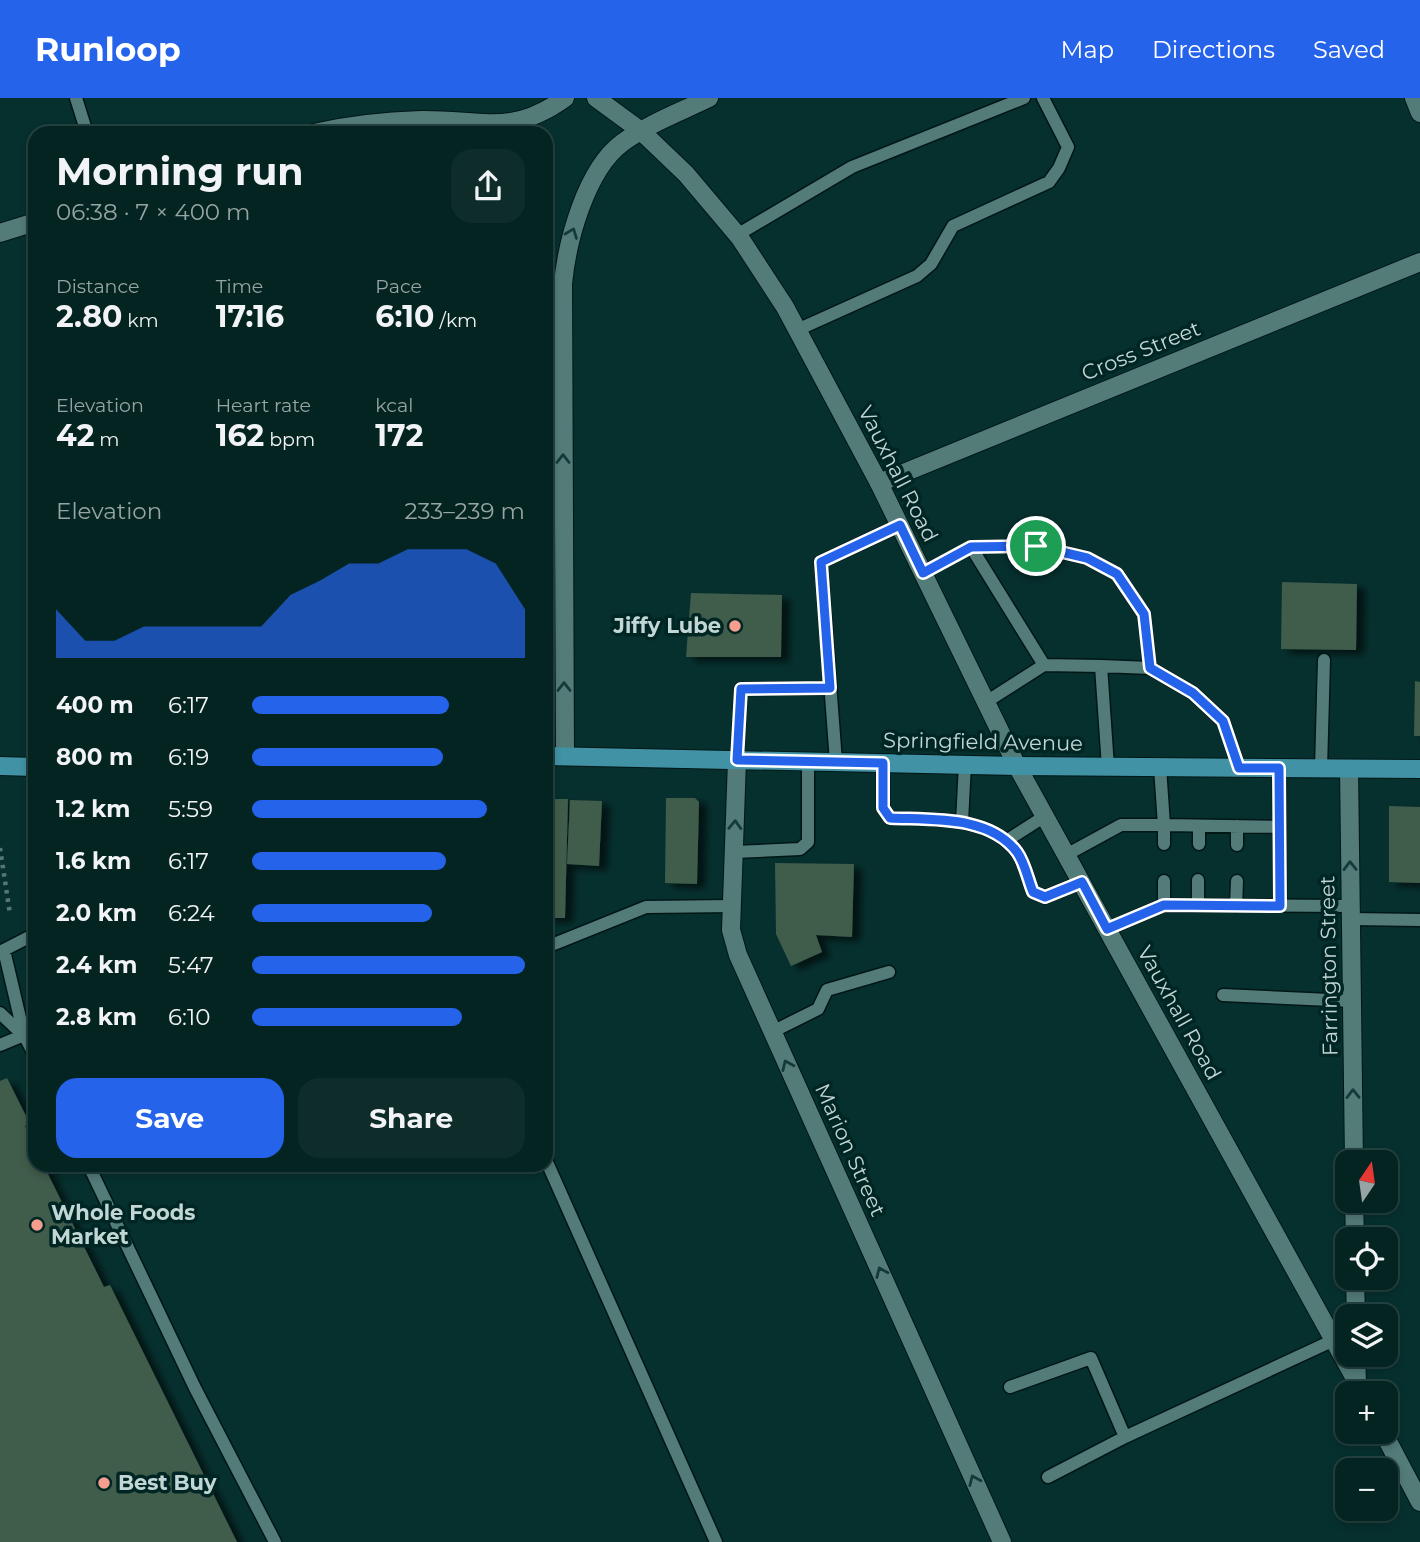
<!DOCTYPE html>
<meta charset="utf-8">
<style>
body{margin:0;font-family:Montserrat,sans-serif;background:#0d2c2a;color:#f1f3f6;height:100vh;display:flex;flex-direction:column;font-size:26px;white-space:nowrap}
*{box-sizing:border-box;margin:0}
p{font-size:23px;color:#97a4a5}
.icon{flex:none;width:38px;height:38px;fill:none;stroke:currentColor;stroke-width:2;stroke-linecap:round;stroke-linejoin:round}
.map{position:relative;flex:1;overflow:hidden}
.sheet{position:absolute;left:28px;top:28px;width:525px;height:1046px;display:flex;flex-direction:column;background:#042422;border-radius:21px;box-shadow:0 4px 10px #0003,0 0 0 2px #254140}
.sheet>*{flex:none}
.needle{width:46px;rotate:13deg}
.tools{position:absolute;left:1335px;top:1052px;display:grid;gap:14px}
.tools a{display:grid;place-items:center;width:63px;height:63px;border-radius:14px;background:#042422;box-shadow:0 4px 10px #0003,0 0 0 2px #254140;font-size:35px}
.pin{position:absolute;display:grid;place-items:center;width:60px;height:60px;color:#fff;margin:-30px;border:4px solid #fff;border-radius:50%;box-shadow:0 2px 7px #0007}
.round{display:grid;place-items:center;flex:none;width:74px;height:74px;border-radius:21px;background:#0d2c2a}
.summary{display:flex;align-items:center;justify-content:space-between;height:119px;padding:0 28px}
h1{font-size:38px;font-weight:700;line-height:52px}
.metrics{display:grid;grid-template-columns:repeat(3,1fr);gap:10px;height:119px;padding:7px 28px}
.metrics div{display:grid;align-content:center}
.metrics b{font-size:30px;font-weight:700}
.metrics small{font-size:19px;font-weight:400}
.metrics p{font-size:19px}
.chart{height:196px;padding:14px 28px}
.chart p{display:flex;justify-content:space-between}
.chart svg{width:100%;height:126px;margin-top:7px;fill:#2563eb;opacity:.7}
.button{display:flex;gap:14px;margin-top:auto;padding:14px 28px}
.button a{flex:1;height:80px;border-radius:21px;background:#2563eb;color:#fff;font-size:28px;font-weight:700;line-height:80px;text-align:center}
.button a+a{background:#0d2c2a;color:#f1f3f6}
ul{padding:0 28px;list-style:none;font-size:23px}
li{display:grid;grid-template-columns:112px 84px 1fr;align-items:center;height:52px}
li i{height:18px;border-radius:9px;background:#2563eb}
header{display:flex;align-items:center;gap:42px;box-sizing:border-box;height:98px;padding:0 35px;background:#2563eb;color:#fff}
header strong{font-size:33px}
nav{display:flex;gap:38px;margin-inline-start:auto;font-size:24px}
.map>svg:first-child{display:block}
</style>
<header>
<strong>Runloop</strong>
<nav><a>Map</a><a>Directions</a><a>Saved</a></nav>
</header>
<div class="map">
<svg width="1420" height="1444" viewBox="0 0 1420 1444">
<defs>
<filter id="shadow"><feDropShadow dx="8" dy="4.5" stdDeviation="3.5" flood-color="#0009"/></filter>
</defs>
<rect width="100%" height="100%" fill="#06302e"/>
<path fill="#3f5c4b" filter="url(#shadow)" d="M1282,484L1357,486L1356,552L1281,551Z
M691,495L782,497L781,559H686Z
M1415,583L1420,584V638H1414Z
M666,700H695L699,704L697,786L665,785Z
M546,701H568L565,820H546Z
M570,702L602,703L599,768L567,766Z
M1389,708L1420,709V785L1389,784Z
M775,765L854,766L852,839L816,837L822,854L791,868L776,836Z
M7,980L29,1024L25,1028L35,1049V1068H44L104,1189L110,1187L237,1444H0V983Z"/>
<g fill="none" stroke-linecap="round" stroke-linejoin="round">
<g stroke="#001716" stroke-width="15">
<path id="lane" d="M76,0L87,35
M737,137L852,69L1024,0
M797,232L917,178L931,166L953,128L1049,84L1059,70L1068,49L1043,0
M971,449L1044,567
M923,475L971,449L1036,448L1087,460L1117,476L1144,516L1150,570
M986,604L1044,567L1101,568
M737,662L741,591L830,590
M836,664L821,464L900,427
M883,665V710L890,720C931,722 989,717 1017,754C1025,765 1028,782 1033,794L1045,799L1081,784
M1108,669L1101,568L1150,570L1193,595L1223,623L1239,670
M1160,669L1164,727L1280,729
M1279,670L1280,808
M1321,671L1324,562
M962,724L965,666
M1199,728V746
M1006,743L1045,718
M1237,747V728
M734,754L800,751L808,744V663
M1066,757L1121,727H1164V746
M1164,807V783
M1198,807V782
M1236,808L1237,783
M1351,821L1420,822
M1107,831L1164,807L1351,808
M546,843L554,846L646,809L732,808
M4,852L24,937L35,958
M0,854L35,836
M1223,897L1352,903
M0,915L23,937
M772,934L818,911L827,892L889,874
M0,947L24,937
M546,1062L716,1444
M89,1068L195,1290L275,1444
M1010,1289L1091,1260L1125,1339L1048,1379
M1125,1339L1334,1242"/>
</g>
<g stroke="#001716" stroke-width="20">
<path id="street" d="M1414,0L1420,15
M314,35C349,27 385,23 421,22C481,21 511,39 565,0
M0,135L35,124
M879,385L1420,164
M565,657L563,186C567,143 586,72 622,45C648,26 680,14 709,0
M737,662L731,832L738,857L1002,1444
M1349,671L1354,1064
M1354,1102L1355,1141
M1355,1180L1356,1218
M1356,1256L1357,1284"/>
</g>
<g stroke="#001716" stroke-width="20">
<path id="secondary" d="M596,0L641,33L686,76L740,140L785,209L879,385L1017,668L1363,1295
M1383,1334L1420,1404"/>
</g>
<g stroke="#001716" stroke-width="20">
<path id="primary" d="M546,658L1017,668L1420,671
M0,668L35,669"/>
</g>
<path stroke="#567775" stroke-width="4.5" stroke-dasharray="3.5 5" stroke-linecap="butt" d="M0,750L10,816"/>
<use href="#lane" stroke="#537b78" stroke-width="12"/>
<use href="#street" stroke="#537b78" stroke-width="18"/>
<use href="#secondary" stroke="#537b78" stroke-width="18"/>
<use href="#primary" stroke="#4192a5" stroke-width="18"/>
</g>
<defs><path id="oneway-chevron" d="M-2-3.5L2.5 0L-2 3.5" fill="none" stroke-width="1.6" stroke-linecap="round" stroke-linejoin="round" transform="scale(1.75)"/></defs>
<g stroke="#153b39">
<use href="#oneway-chevron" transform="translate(572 135) rotate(-69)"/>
<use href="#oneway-chevron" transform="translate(563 361) rotate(-90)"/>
<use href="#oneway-chevron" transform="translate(564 589) rotate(-90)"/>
<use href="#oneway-chevron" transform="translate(735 727) rotate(-88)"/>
<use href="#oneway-chevron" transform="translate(1350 768) rotate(-91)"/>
<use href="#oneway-chevron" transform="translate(787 967) rotate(-114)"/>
<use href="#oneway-chevron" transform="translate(1353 996) rotate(-91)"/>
<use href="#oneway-chevron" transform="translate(881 1174) rotate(-114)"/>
<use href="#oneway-chevron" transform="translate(974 1382) rotate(-114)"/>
</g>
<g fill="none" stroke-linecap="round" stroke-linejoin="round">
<g stroke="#fff" stroke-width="14">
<path id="route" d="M900,427L923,475L971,449L1036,448L1087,460L1117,476L1144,516L1150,570L1193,595L1223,623L1239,670H1279L1280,808L1164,807L1107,831L1082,784L1045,799L1033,794C1028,782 1025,765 1017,754C989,717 931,722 890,720L883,710V665L737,662L741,591L830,590L821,464Z"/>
</g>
<use href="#route" stroke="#2563eb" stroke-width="9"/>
</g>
<g fill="#f59d8e" stroke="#002624" stroke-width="2.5">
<circle cx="735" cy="528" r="7"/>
<circle cx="37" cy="1127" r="7"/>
<circle cx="104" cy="1385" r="7"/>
</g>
<g text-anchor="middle" stroke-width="7" stroke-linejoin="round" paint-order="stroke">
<g font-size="21" fill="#c2d6d5" stroke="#002624">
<text transform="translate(1141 253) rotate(-22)" y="7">Cross Street</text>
<text transform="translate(898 376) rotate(63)" y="7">Vauxhall Road</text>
<text transform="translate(983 644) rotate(1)" y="7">Springfield Avenue</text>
<text transform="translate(1329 868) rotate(-91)" y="7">Farrington Street</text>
<text transform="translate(1179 915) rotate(61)" y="7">Vauxhall Road</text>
<text transform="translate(850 1052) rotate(66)" y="7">Marion Street</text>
</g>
<g font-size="21" font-weight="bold" fill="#c2d6d5" stroke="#002624" text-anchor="start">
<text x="721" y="535" text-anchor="end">Jiffy Lube</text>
<text x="51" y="1122">Whole Foods<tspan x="51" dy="24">Market</tspan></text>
<text x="118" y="1392">Best Buy</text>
</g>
</g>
</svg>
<div class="tools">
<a><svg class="needle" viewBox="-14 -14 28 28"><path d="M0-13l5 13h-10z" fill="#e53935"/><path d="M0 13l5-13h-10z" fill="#97a4a5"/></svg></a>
<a><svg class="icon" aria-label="locate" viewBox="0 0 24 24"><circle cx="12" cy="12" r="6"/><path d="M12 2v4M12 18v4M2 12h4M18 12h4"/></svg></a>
<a><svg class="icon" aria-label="layers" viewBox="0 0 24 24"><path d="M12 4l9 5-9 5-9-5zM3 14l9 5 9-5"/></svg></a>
<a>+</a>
<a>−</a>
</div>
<div class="pin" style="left:1036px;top:448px;background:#1e9e55"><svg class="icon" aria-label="arrive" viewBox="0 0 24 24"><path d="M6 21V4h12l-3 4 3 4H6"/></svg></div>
<section class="sheet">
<div class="summary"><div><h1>Morning run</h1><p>06:38 · 7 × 400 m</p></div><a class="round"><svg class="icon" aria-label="share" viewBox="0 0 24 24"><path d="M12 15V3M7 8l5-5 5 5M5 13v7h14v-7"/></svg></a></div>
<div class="metrics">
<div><p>Distance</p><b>2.80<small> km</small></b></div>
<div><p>Time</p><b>17:16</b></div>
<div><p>Pace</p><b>6:10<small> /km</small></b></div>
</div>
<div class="metrics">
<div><p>Elevation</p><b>42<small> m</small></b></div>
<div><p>Heart rate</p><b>162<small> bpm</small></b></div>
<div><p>kcal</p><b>172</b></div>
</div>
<div class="chart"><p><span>Elevation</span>233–239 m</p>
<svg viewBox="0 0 160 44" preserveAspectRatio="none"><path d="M0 44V27L10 38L20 38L30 33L40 33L50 33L60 33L70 33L80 22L90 17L100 11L110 11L120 6L130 6L140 6L150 11L160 27V44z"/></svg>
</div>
<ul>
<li><b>400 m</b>6:17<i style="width:72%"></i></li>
<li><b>800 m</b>6:19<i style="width:70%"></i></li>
<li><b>1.2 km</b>5:59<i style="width:86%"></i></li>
<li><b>1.6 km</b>6:17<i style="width:71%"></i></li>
<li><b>2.0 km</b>6:24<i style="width:66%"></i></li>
<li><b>2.4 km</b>5:47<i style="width:100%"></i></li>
<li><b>2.8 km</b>6:10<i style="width:77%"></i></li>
</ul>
<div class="button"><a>Save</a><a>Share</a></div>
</section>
</div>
